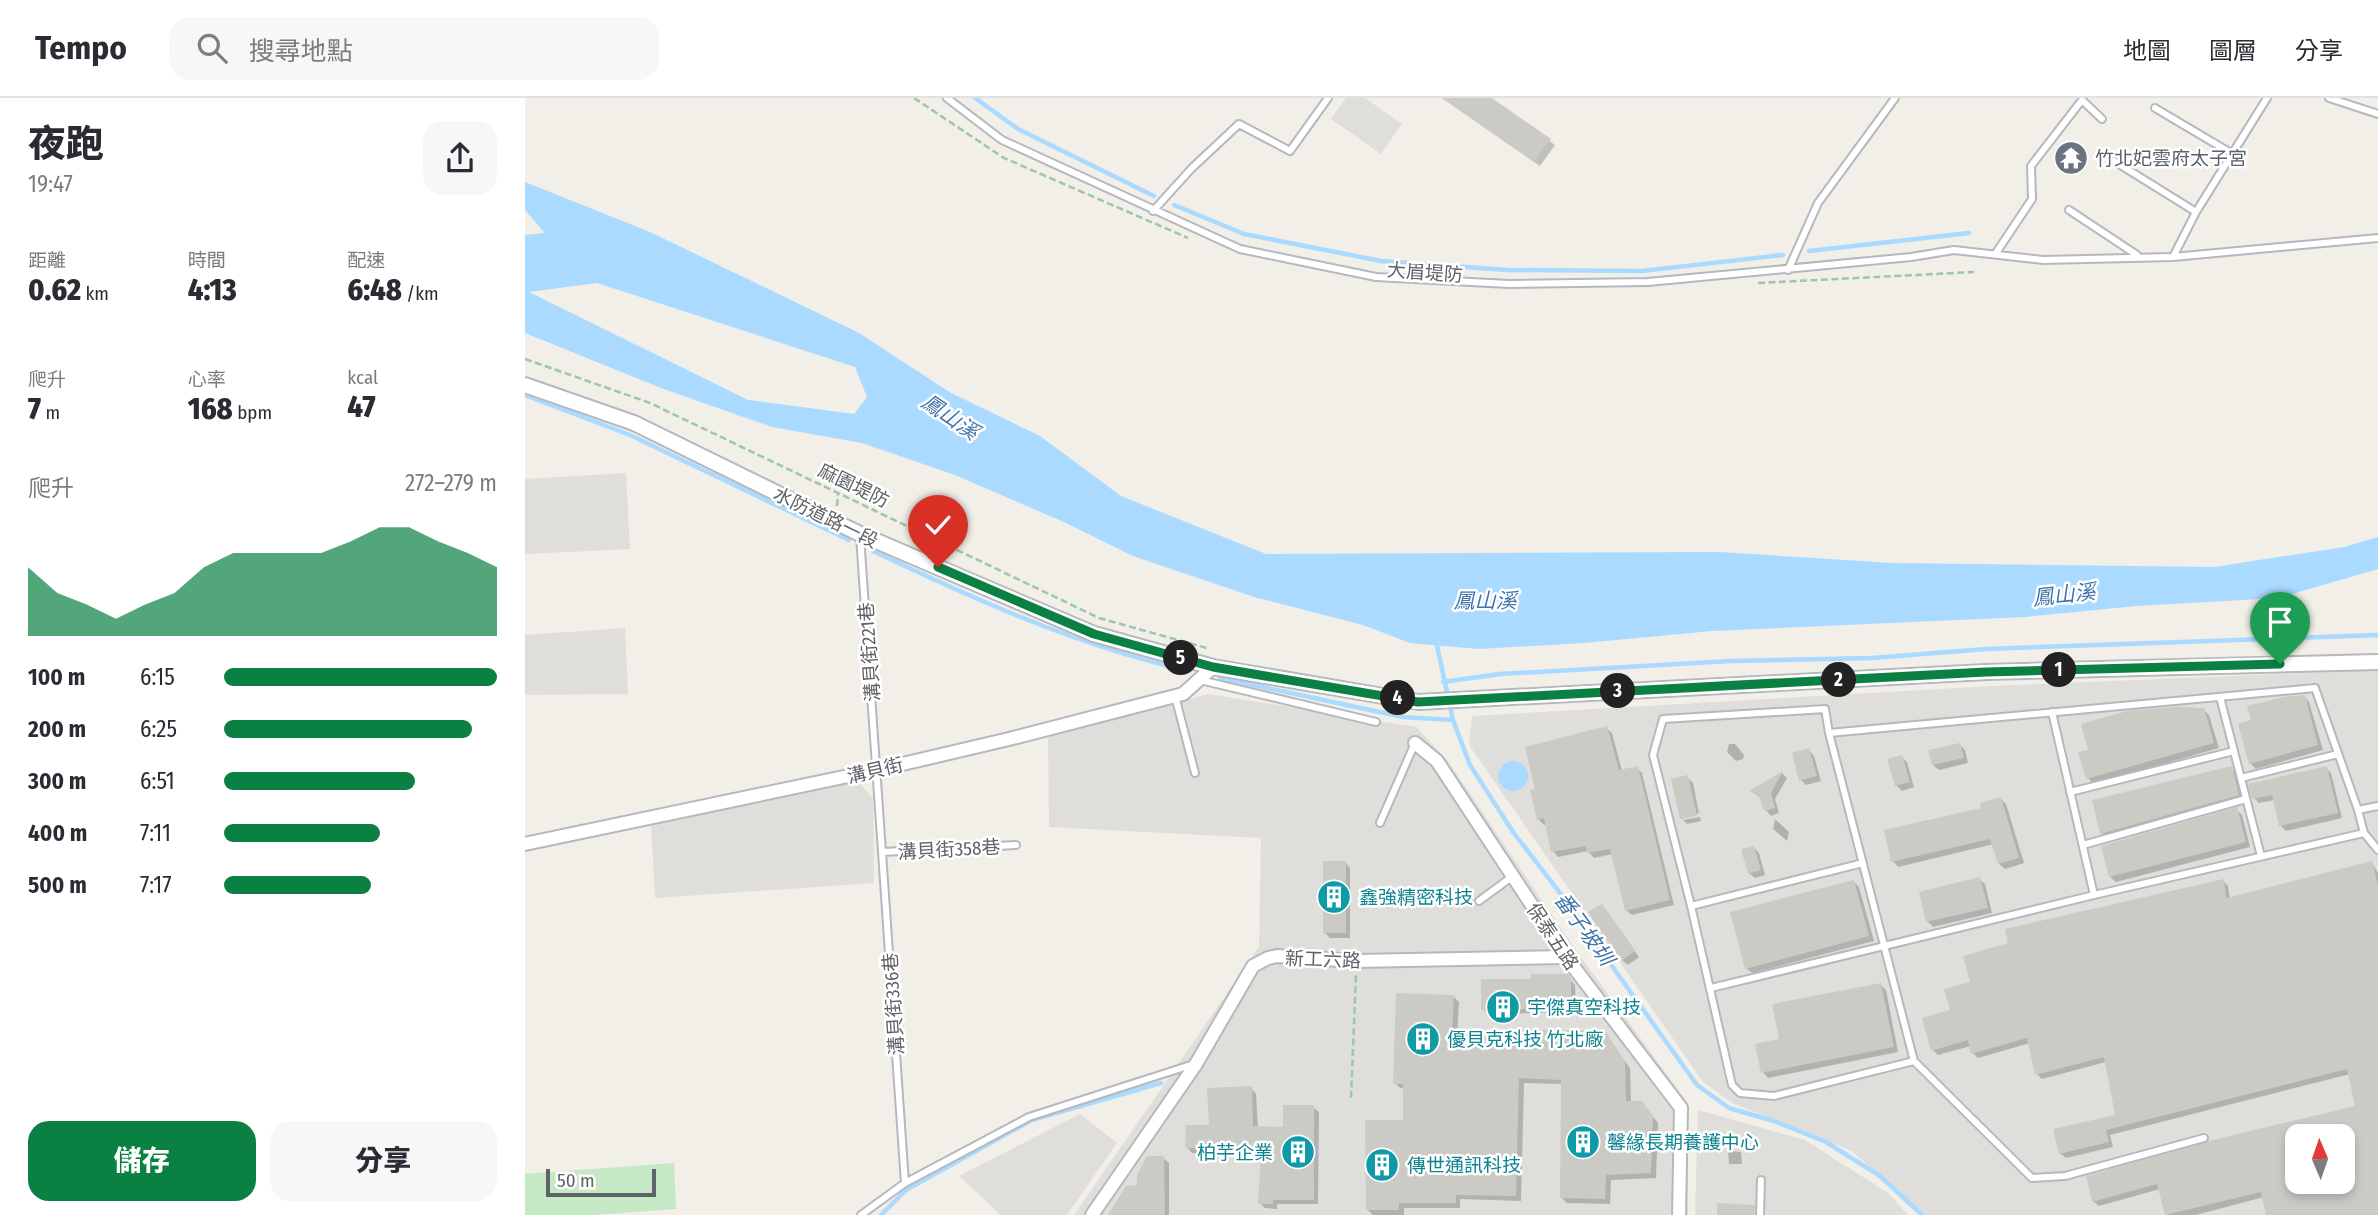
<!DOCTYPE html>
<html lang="zh-TW">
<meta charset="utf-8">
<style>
body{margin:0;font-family:"Fira Sans Condensed","Noto Sans TC",sans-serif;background:#f7f7f7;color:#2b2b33;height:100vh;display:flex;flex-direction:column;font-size:26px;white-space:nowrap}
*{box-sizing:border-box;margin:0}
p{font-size:23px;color:#7c7c81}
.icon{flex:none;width:38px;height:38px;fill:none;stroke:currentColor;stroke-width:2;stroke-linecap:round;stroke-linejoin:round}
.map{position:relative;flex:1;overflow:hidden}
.details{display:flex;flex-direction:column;background:#fff;width:525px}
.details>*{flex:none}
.needle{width:46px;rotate:358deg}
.fabs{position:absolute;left:1760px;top:1026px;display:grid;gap:14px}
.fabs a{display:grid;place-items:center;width:70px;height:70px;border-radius:14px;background:#fff;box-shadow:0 4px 10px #0003;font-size:35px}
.scale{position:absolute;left:21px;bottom:18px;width:110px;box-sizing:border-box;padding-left:7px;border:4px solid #5f6368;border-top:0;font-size:19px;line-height:24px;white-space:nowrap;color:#5f6368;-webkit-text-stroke:5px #fff;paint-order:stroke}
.pin{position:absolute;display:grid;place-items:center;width:60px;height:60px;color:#fff;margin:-72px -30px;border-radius:50% 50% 50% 0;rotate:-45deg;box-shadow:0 0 7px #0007}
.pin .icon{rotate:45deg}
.km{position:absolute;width:35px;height:35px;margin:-18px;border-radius:50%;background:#222;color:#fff;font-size:19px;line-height:35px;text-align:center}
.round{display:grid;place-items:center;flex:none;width:74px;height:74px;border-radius:21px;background:#f7f7f7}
.summary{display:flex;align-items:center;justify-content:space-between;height:119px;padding:0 28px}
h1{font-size:38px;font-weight:800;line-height:52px}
.figures{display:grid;grid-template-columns:repeat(3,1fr);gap:10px;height:119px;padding:7px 28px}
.figures div{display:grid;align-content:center}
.figures b{font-size:30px;font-weight:800}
.figures small{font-size:19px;font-weight:400}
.figures p{font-size:19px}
.chart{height:196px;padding:14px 28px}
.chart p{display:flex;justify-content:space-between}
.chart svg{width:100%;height:126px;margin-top:7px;fill:#0b8043;opacity:.7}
.primary-button{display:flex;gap:14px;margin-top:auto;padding:14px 28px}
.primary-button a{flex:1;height:80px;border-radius:21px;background:#0b8043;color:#fff;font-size:28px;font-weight:800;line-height:80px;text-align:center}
.primary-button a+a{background:#f7f7f7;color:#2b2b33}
ul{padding:0 28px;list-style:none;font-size:23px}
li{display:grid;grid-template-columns:112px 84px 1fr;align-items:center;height:52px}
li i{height:18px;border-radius:9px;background:#0b8043}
header{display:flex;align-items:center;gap:42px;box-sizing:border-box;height:98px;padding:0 35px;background:#fff;border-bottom:2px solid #e1e1e2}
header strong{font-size:33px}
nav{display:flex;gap:38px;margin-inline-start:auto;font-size:24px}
.search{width:490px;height:63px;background:#f7f7f7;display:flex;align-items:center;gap:18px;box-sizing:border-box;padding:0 24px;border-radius:21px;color:#7c7c81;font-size:26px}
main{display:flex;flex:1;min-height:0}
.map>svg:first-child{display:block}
</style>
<header>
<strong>Tempo</strong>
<div class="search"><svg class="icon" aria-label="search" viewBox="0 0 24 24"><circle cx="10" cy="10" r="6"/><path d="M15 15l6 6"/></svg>搜尋地點</div>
<nav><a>地圖</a><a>圖層</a><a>分享</a></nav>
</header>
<main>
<section class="details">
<div class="summary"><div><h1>夜跑</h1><p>19:47</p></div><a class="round"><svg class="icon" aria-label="share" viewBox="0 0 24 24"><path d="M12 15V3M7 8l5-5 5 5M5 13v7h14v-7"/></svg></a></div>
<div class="figures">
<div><p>距離</p><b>0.62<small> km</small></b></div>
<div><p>時間</p><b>4:13</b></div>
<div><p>配速</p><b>6:48<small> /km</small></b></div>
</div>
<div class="figures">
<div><p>爬升</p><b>7<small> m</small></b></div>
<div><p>心率</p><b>168<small> bpm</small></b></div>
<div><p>kcal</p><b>47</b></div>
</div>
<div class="chart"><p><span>爬升</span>272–279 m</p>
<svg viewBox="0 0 160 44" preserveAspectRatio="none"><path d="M0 44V20L10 29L20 33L30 38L40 33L50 29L60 20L70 15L80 15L90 15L100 15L110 11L120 6L130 6L140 11L150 15L160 20V44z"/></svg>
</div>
<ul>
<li><b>100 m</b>6:15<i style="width:100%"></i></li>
<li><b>200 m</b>6:25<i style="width:91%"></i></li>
<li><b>300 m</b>6:51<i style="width:70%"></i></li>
<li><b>400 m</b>7:11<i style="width:57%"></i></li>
<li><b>500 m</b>7:17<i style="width:54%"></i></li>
</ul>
<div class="primary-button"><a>儲存</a><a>分享</a></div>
</section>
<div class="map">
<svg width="1853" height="1117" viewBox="0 0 1853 1117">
<rect width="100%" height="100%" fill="#f1efe8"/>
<path fill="#e0deda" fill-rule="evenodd" d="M821,0H840L877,26L856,56L806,21Z
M101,375L105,451L0,456V381Z
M100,530L103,596L0,597V537Z
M1853,572V1117H1399L1327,1053L1207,1005L1178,984L944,647L947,618L1467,588ZM1773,1038H1818V1083H1773Z
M683,596L891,629L922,662L1050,851L1163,1005V1117H549L734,849L736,740L524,729L523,638Z
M331,681L348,700L349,785L130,800L126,727Z
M1173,1012L1280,1042L1363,1095L1383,1117H1170Z
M555,1016L592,1045L542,1117H476L434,1078Z"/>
<path fill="#c5e8c5" d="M149,1065L151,1111L69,1117H0V1076Z"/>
<path fill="#aadaff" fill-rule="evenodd" d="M0,84L125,134L334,235L426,295L515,338L596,398L741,456L1195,454L1367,465L1689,469L1819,449L1853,439V471L1753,500L1611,508L1500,519L1187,533L1059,545L953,551L885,545L838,527L729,499L608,458L541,425L430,377L337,345L247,329L136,290L0,235V137L20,135L0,112ZM72,185L330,269L342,299L329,316L223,302L4,194Z
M973 678a15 15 0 1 1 30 0a15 15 0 1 1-30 0Z"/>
<path fill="#0003" fill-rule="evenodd" d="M917,0H964L1030,47L1015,68Z
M1779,598L1784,604L1798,652L1731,671L1725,665Z
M1679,612L1684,617L1694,650L1568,686L1563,680Z
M1081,630L1087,635L1097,673L1112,670L1117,675L1149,807L1107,817L1101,812L1088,756L1069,760L1063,753L1033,759L1028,753L1022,726L1019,727L1013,721L1012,692Z
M1204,646H1210L1215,652L1219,657L1218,661L1211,663L1202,654Z
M1435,647L1440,652L1443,665L1414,672L1408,667Z
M1284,652L1289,658L1296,683L1281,687L1276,682Z
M1376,659L1382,664L1389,689L1377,693L1371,687Z
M1706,670L1712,676L1719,702L1582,741L1577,735Z
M1801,670L1806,675L1817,720L1761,733L1756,728L1750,702L1734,705L1729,700Z
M1257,675L1262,680L1250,701L1254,715L1246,718L1241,712L1237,700L1227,694Z
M1162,679L1168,685L1174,715L1158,719V722L1157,720Z
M1476,701L1481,706L1499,765L1480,771L1474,766L1469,746L1373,769L1368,763Z
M1711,711L1717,717L1725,749L1591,784L1585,779Z
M1175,719L1176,723L1162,726L1158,722Z
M1250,721L1264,734L1262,743L1248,731Z
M1228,749L1234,755L1240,777L1230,780L1224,775Z
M820,764L825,770V840H805L800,835Z
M1847,765L1853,775V1117H1743L1739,1099L1671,1117H1642L1635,1091L1574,1108L1568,1103L1832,1009L1825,976L1585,1037L1588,1049L1541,1060L1535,1055L1592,1018L1581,964L1517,981L1512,976L1505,945L1453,960L1448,955L1446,948L1413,957L1408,952L1427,913L1447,885L1698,783L1703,788L1705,801ZM1773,1038H1818V1083H1773Z
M1454,781L1460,786L1467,815L1408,829L1403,824L1396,795Z
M1329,784L1334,789L1349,843L1227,875L1221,870Z
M1082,813L1114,859L1103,867L1097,862Z
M1042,878L1050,887L1051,914L963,916L958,911L1008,882Z
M1356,887L1361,892L1373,954L1243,980L1238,974L1256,943Z
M928,898L934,904L932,940L1079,934L1105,970L1106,1005L1116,1004L1133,1025L1131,1080L1086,1082L1085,1106L1042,1105L1037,1100L1038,986L999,985L996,1103L935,1101V1110H879V1117H848L843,1112L880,1024V991L875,990L870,985Z
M726,990L731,996L733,1030L760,1031L788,1009L794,1014L793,1106H752V1111L740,1110L735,1105L737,1056L667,1055L662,1049Z
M1203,1053L1216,1054L1217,1066H1204Z
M638,1060L644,1065V1117H586Z"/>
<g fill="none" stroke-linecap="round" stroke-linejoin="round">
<path stroke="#aadaff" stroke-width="4.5" d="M450,0L493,31L629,98
M649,107L719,136L856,163L983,172L1117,173L1258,157
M1284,153L1444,135
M0,297L105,337L324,442
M348,453C449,501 555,549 665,573
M911,543L928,622L945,667L988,734L1032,791L1172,987L1204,1010L1249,1023L1301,1044L1355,1078L1397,1117
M695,580L878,619L928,622
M918,584L975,576L1206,563L1347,560L1461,551L1853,537
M356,1117L381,1092L507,1022L636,985"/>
</g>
<path fill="#cccac5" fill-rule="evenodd" d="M917,0H967L1026,41L1009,64Z
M1780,597L1793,647L1724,666L1713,626L1726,622L1722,608L1759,599Z
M1651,609L1679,610L1689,645L1561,681L1553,654L1563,652L1556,626L1602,613Z
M1082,628L1094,672L1113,668L1145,802L1100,813L1085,751L1062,755L1061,748L1026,754L1019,720L1012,722L1005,692L1010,691L1000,649Z
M1435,645L1439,660L1407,667L1403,652Z
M1284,650L1292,678L1274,683L1267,655Z
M1377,657L1385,684L1370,688L1362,661Z
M1707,668L1714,697L1575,736L1567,702Z
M1802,668L1813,715L1754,728L1747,697L1727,701L1723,686Z
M1258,673L1246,695L1250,710L1239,713L1234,697L1224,693Z
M1163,677L1172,718L1155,721L1146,681Z
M1476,699L1494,760L1473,766L1465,741L1366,764L1359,732L1456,710L1455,705Z
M1712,709L1721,744L1584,779L1576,748Z
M1229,748L1236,772L1223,776L1216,751Z
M798,763H821V835H798Z
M1847,763L1853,787V1117H1741L1736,1094L1640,1117L1632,1086L1567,1104L1561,1078L1684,1043L1830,1008L1822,971L1581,1032L1584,1044L1534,1056L1528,1031L1590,1017L1579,959L1510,977L1502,940L1446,956L1443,942L1406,953L1397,920L1425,912L1419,891L1445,884L1438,858L1483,845L1480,831L1699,781L1701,800ZM1773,1038H1818V1083H1773Z
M1455,779L1463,810L1401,824L1394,794Z
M1329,782L1344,838L1220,871L1205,814Z
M1077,806L1110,853L1096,863L1063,814Z
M1006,876H1043L1046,880V910L956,912V881H1006Z
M1356,885L1369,949L1236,975L1230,946L1254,941L1247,906Z
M871,895L929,897L927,938H956V931L1080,933L1100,963L1101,1003H1117L1128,1018L1126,1075L1081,1077L1080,1101L1035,1100L1036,982L994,980L991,1098L931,1097V1105H874V1112H841L840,1022H878V986H868Z
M727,988L728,1028L758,1029V1007H789V1102H748V1106H733L736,1052L660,1050L661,1027H684L682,990Z
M622,1058H639L640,1117H583L601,1088L612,1087V1077Z
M1192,1105L1230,1107L1229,1117H1192Z"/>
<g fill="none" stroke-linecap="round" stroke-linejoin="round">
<g stroke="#b5b8bc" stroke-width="10">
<path id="service" d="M422,0L477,42L715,151L851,179L984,186L1123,184L1386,159L1429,152L1518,162L1648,159L1853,140
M1804,0L1853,16
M1630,10L1706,55
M1589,63L1671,114
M1544,112L1612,157
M628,113L667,70L714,26L765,53L803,0
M1471,155L1507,101L1506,68L1557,2L1577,21
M1648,159L1671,114L1742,0
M1263,172L1293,105L1370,0
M335,438L380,1085
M675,582L851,624
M650,598L670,675
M1695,599L1736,758
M1527,614L1569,797
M1304,635L1389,963L1507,1080L1540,1078L1679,1040
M1716,680L1813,656
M1545,694L1709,653
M855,725L890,645
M1839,735L1853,752
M1558,747L1721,701
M358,754L491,747
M954,803L988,778
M1166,808L1338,765
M1186,890L1569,797L1839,735L1833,712
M1389,963L1249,998L1215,995L1207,987L1166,808L1128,657L1138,621L1300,611L1304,635L1790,590L1833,712L1853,708
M336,1117L380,1085L504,1019L669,966
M1235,1117L1236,1082"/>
</g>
<g stroke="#b5b8bc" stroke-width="16">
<path id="minor" d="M890,645L912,663L1041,859L1156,1010L1154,1117
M0,746L352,672L484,641L658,596L688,569
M567,1117L671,966L728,868L743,860L752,858L831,863L1041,859"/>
</g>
<g stroke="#b5b8bc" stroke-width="18">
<path id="tertiary" d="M0,287L109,325L335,436L569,536L688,569L893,604L1461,574L1853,564"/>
</g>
<path stroke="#9cc7a9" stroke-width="2.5" stroke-dasharray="7 3.5" stroke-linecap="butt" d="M389,0L479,60L663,140
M1233,185L1449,174
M0,261L125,305L574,520L685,551
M312,408L313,395
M826,1000L831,877"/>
<use href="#service" stroke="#fff" stroke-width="6"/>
<use href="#minor" stroke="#fff" stroke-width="12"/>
<use href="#tertiary" stroke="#fff" stroke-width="14"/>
</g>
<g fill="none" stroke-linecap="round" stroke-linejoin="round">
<g stroke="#fff" stroke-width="14">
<path id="route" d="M413,469L569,536L688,569L893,604L1461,574L1755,566"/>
</g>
<use href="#route" stroke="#0b8043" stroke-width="9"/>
</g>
<defs>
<g id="temple-disc" transform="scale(1.75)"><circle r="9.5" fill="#6b7280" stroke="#fff"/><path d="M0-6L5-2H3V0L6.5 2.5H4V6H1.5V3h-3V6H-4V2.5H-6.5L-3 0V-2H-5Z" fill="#fff"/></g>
<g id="building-disc" transform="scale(1.75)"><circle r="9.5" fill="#0f9aa8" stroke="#fff"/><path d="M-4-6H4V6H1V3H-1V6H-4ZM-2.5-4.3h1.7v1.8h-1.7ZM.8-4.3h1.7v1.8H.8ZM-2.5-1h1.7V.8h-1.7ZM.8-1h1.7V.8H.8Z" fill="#fff"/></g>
</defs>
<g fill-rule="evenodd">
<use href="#temple-disc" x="1546" y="60"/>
<use href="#building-disc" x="809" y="799"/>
<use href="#building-disc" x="978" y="909"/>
<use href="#building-disc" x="898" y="941"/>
<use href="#building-disc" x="1058" y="1044"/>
<use href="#building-disc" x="773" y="1054"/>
<use href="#building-disc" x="857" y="1067"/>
</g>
<g text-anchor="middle" stroke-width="5" stroke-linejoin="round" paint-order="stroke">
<g font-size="19" fill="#5b616d" stroke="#fff" text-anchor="start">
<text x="1570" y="67">竹北妃雲府太子宮</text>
</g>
<g font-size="19" fill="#5f6368" stroke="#fff">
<text transform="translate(900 174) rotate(4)" y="7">大眉堤防</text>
<text transform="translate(329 387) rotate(26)" y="7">麻園堤防</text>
<text transform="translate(301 419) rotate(26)" y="7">水防道路一段</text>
<text transform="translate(344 554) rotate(-94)" y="7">溝貝街221巷</text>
<text transform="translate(350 672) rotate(-13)" y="7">溝貝街</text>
<text transform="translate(424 751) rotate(-3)" y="7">溝貝街358巷</text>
<text transform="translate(1028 838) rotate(56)" y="7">保泰五路</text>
<text transform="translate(798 861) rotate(2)" y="7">新工六路</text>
<text transform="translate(368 906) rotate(-94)" y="7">溝貝街336巷</text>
</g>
<g font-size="19" fill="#0d838f" stroke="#fff" text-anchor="start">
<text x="834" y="806">鑫強精密科技</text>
<text x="1002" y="916">宇傑真空科技</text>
<text x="922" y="948">優貝克科技 竹北廠</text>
<text x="1082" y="1051">馨緣長期養護中心</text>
<text x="748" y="1061" text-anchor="end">柏芋企業</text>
<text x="882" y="1074">傳世通訊科技</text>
</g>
<g font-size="21" font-style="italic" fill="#4174aa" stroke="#fff">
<text transform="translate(425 319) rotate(34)" y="7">鳳山溪</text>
<text transform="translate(1539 497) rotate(-6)" y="7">鳳山溪</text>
<text x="960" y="510">鳳山溪</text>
<text transform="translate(1059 831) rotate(54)" y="7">番子坡圳</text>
</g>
</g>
</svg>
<div class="fabs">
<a><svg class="needle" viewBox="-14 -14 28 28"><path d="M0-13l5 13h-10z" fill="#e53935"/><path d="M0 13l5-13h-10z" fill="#7c7c81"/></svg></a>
</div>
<div class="scale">50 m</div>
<div class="pin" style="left:1755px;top:566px;background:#1e9e55"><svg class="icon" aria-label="arrive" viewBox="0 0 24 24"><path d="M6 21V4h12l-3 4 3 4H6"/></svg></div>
<div class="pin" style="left:413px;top:469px;background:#d93025"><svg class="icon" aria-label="check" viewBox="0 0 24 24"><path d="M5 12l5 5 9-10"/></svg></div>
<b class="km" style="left:1534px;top:572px">1</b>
<b class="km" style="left:1314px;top:582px">2</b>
<b class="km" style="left:1093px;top:593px">3</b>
<b class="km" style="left:873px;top:600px">4</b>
<b class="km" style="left:656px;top:560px">5</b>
</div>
</main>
